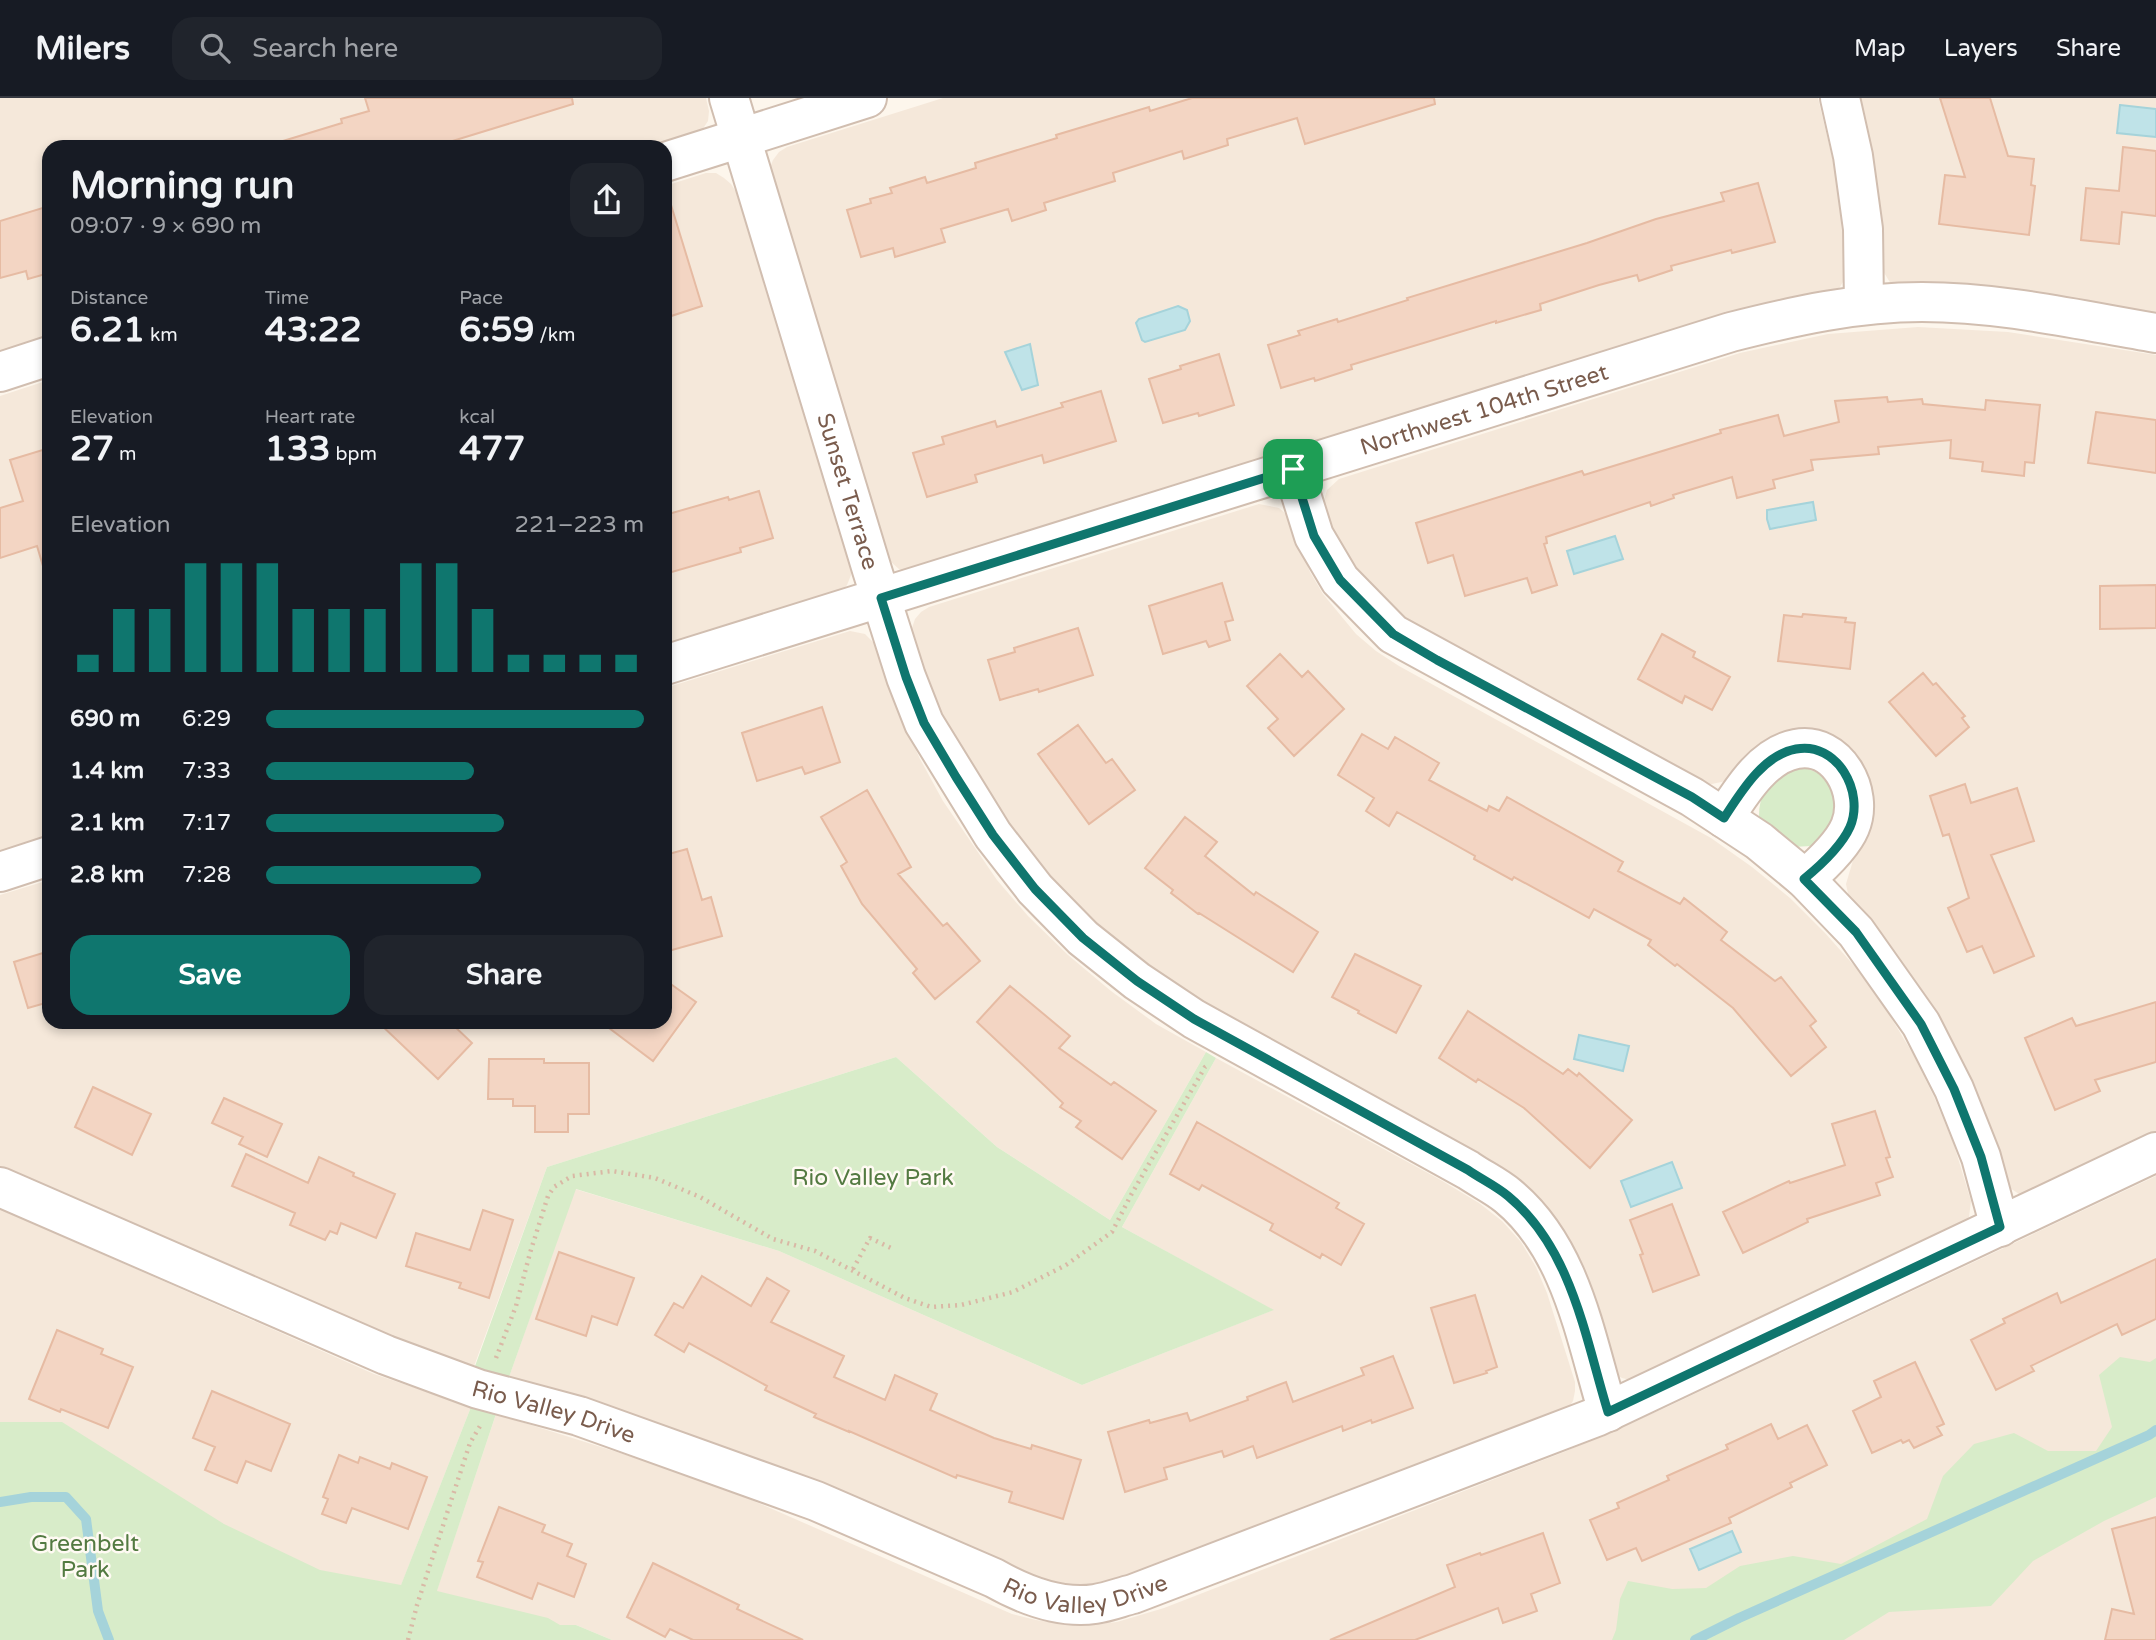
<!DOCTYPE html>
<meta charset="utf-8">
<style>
body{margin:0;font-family:"Varela Round",sans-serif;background:#20242c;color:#f1f3f6;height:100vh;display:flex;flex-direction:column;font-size:26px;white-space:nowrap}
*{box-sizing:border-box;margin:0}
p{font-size:23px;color:#9ea1a6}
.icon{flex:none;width:38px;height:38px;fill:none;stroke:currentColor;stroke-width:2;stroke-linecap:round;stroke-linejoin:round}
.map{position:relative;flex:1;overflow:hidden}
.details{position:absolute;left:42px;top:42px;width:630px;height:889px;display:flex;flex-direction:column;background:#171b24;border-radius:21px;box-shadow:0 4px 10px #0003}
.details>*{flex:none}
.pin{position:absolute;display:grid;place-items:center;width:60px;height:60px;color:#fff;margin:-30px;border-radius:14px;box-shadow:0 4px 10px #0006}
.round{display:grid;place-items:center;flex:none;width:74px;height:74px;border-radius:21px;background:#20242c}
.headline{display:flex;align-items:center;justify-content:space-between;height:119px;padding:0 28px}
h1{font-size:38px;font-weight:700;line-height:52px}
.stats{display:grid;grid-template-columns:repeat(3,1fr);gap:10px;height:119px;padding:7px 28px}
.stats div{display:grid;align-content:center}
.stats b{font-size:35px;font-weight:700}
.stats small{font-size:19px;font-weight:400}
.stats p{font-size:19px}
.chart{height:196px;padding:14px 28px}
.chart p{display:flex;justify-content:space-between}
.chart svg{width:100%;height:126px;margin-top:7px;stroke:#0f766e;stroke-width:6}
.cta{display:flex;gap:14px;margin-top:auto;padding:14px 28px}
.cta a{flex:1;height:80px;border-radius:21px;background:#0f766e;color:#fff;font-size:28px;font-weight:700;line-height:80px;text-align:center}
.cta a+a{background:#20242c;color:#f1f3f6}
ul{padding:0 28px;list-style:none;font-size:23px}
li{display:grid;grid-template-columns:112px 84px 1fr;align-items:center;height:52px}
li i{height:18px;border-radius:9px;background:#0f766e}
header{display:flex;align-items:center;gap:42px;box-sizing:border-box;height:98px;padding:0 35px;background:#171b24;border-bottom:2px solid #363941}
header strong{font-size:33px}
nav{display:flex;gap:38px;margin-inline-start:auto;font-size:24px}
.search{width:490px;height:63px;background:#20242c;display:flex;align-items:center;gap:18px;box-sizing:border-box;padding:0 24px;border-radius:21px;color:#9ea1a6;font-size:26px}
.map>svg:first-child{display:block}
</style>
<header>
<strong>Milers</strong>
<div class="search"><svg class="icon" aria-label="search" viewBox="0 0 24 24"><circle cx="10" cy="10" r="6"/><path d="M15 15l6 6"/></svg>Search here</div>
<nav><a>Map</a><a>Layers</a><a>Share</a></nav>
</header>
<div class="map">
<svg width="2156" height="1542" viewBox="0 0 2156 1542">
<rect width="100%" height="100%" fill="#fdf6ec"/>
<path fill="#f5e8da" d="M0,0H706L709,13L708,23L702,32L663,49H49V242L0,258Z
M943,0H1818L1834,67L1840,108L1845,174L1843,184L1838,192L906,473L899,471L891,464L887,455L769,72L773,62L779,54L787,49Z
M1855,0H2156V220L1898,190L1891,186L1883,173Z
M706,75H716L724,80L731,86L736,94L851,467V477L847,487L840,495L665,551V88Z
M1918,229L2008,234L2156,257V1038L2026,1096H2019L2007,1088L1850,805L1846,786L1854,759L1846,658L1707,687L1414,536L1342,457L1324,412V402L1327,392L1339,381L1740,255L1828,236Z
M49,282V744L0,759V298Z
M1259,406L1279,410L1287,417L1310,474L1323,496L1356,536L1376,553L1399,568L1711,740L1752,769L1790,800L1825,835L1858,872L1887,913L1913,956L1935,1001L1954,1047L1971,1103L1969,1119L1964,1126L1630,1282L1622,1280L1614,1276L1571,1156L1207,913L1062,800L977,689L935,605L912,539V530L915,521L921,514L929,509Z
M850,533L865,536L876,547L900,617L920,661L943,703L997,782L1028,818L1068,857L1111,893L1156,926L1206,954L1110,1122L997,1049L896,959L547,1069L473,1271L443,1263L0,1071V797L49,782V924H665V590Z
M1216,960L1439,1081L1479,1105L1502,1123L1521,1144L1536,1169L1547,1195L1575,1284V1293L1573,1303L1567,1312L1119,1486L1053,1489L508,1282L575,1091L779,1153L1082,1287L1273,1212L1122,1129Z
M2156,1078V1542H612L576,1527L425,1528L496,1316L671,1371L722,1389L1012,1516L1036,1522L1062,1526L1089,1527L1117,1524L1164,1510L1564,1354L1667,1309Z
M0,1111L374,1276L471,1309L389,1518L0,1349Z"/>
<path fill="#d8ecc9" d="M1805,670C1833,678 1834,694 1838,720L1812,748L1791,749L1759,720C1758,690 1777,674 1805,670Z
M1206,954L1216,960L1122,1129L1274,1212L1082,1287L779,1153L576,1091L508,1282L474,1271L547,1069L896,959L997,1049L1110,1122Z
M2120,1259L2150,1264L2156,1260V1399L2104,1423L2033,1463L1991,1508L1889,1514L1844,1542H1612L1616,1532L1620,1501L1628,1483L1672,1491L1706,1490L1740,1468L1793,1458L1841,1466L1927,1421L1943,1378L1974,1346L2014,1335L2048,1353H2096L2112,1329L2099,1277Z
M471,1309L496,1316L437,1493L548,1520L560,1527H576L612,1542H0V1324H62L224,1426L320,1472L401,1487Z"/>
<path fill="#bfe3e8" stroke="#a5d3da" stroke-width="2" d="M2120,7L2156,11V39L2117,35Z
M1178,208L1187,212L1190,223L1185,232L1145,244L1142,242L1136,225L1139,221Z
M1030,246L1038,287L1022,292L1005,254Z
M1813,404L1816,422L1770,431L1767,421V412Z
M1615,438L1623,461L1574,476L1567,453Z
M1579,937L1629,948L1623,973L1574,961Z
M1672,1064L1682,1090L1631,1109L1621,1083Z
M1732,1433L1741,1454L1699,1472L1690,1451Z"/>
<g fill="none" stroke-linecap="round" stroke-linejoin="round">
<path stroke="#a5d3da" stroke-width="10" d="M0,1404L31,1399H66L86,1421L98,1513L109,1542
M1695,1542L1739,1520L2149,1337L2156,1332"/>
</g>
<path fill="#f3d5c3" stroke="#e6bba3" stroke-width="2" d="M365,0H572L573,6L433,49H284L283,43L342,25L341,21L369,13Z
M1192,0H1434L1435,6L1305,46L1297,20L1227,41L1228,47L1184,61L1182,53L1113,75L1115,83L1044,105L1046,112L1012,123L1008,111L941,131L945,144L895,159L893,150L861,159L847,112L871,105L870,101L892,95L890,90L925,79L927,85L976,70L975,65L1057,40L1056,37L1149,9L1150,13Z
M1940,0H1990L2008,58L2034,61L2031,87L2035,88L2029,137L1939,126L1945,77L1965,79Z
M2123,49L2156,53V118L2122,114L2119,146L2081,142L2086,90L2119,93Z
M1758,85L1775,144L1732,155L1731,152L1671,168L1672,172L1639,183L1637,177L1599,187L1540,206L1541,212L1496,225V223L1351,267L1352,271L1315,283L1314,280L1281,290L1268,247L1300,237L1298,233L1337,221L1338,224L1408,202L1407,200L1587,145L1656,121L1724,103L1721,95Z
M671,107L702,208L665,220V108Z
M49,108V175L28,181L26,173L0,180V123Z
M1219,256L1234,307L1199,318L1198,315L1163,325L1149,281L1181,271L1180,268Z
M1101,293L1116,343L1044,365L1042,357L975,377L977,384L927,399L913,355L944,346L942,339L995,323L997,329L1063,309L1061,305Z
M1887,299L1888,304L1922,301L1923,306L1985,312L1986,302L2040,307L2034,365L2025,364L2024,378L1982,373L1983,364L1950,360L1951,342L1878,349L1879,356L1811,362L1813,372L1773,382L1775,390L1737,400L1732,379L1673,397L1674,400L1651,408L1650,404L1546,439L1547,445L1544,446L1557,487L1532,495L1527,480L1465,498L1453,457L1428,465L1416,425L1582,373L1584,377L1721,335L1720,332L1778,317L1784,338L1839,324L1835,303Z
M2096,314L2156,322V375L2088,365Z
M49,350V467L43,468L37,448L0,460V410L23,403L10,362Z
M759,393L773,440L740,450L741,454L665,476V417L728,399L729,402Z
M1222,485L1233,522L1225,524L1230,542L1209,549L1206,543L1163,556L1149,508Z
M2156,487V530L2100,531V488Z
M1803,516L1846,520L1845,524L1855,525L1850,571L1778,563L1784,517L1802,519Z
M1078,530L1093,577L1039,594L1038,591L1000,602L988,562L1015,554L1014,550Z
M1662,536L1695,554L1693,559L1730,579L1712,612L1685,598L1682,605L1638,581Z
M1280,556L1302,579L1308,573L1344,611L1294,658L1268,630L1278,621L1247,588Z
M1923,575L1933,587L1936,585L1965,618L1962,620L1969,629L1936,658L1889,604Z
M822,609L840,664L805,676L802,669L757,683L742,635Z
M1078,627L1106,665L1112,661L1135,692L1089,726L1038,656Z
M1362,636L1388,651L1395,639L1439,665L1429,682L1487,713L1489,708L1499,713L1507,699L1623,764L1618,773L1680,806L1684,800L1727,834L1721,842L1775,883L1781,879L1816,923L1810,928L1826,949L1791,978L1733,910L1677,866L1675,868L1648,847L1651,842L1594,811L1589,820L1514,779L1512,782L1474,761L1475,758L1397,714L1389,728L1366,713L1374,700L1338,677Z
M1965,686L1971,705L2017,690L2034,743L1991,757L2034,858L1994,875L1982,848L1967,854L1948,810L1969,800L1949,736L1943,738L1930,698Z
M867,692L911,769L898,776L943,828L947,825L980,863L935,901L913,875L917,871L862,806L841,768L847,764L821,719Z
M1185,719L1217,744L1205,758L1254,797L1256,794L1318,834L1293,874L1199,815L1198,816L1171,795L1173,792L1145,770Z
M687,751L702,802L711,799L722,838L665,854V757Z
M49,853V904L28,910L14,864Z
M1355,856L1421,888L1396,935L1358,915L1359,913L1332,899Z
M665,882L696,904L653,963L601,924H665Z
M1010,888L1070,938L1059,950L1111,987L1114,984L1156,1013L1122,1061L1076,1029L1081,1023L1060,1009L1063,1005L977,924Z
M2156,904V964L2095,982L2100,993L2055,1012L2025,940L2072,920L2076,928Z
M1468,913L1563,976L1568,971L1577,978L1579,975L1632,1022L1590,1070L1524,1010L1478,981L1476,984L1439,960Z
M378,924H450L472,945L438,981Z
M489,961H544V965H589V1016H568V1034H535V1008H513V1001H488Z
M93,989L151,1016L132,1057L75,1029Z
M224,1000L282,1026L267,1059L239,1046L243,1039L212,1025Z
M1875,1013L1890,1059L1886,1060L1893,1079L1876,1085L1880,1097L1807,1121L1808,1124L1743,1155L1723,1114L1789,1083L1790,1085L1845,1067L1832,1026Z
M1197,1024L1339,1105L1336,1110L1364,1126L1341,1167L1322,1156L1320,1160L1270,1132L1273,1126L1202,1087L1199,1092L1170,1076Z
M246,1056L308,1085L319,1059L354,1075L353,1078L395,1096L376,1140L341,1125L337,1136L330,1133L325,1142L290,1127L295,1115L232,1088Z
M1672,1106L1699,1177L1653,1194L1640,1157L1643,1156L1630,1122Z
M483,1112L513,1122L489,1200L459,1190L461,1185L406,1168L416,1135L470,1152Z
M559,1154L634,1180L617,1227L592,1218L586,1238L536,1221Z
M2156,1161V1221L2122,1237L2117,1226L2031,1268L2034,1273L1996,1292L1971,1242L2005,1225L2003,1221L2057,1195L2061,1205Z
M702,1178L751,1208L767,1180L789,1193L771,1224L844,1258L834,1279L885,1302L895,1277L937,1296L930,1312L994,1340L1031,1351L1032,1347L1081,1362L1063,1421L1009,1404L1012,1394L957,1377L956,1380L849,1333V1334L814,1319L816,1316L765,1292L767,1288L689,1245L684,1254L655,1237L674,1205L683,1210Z
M1475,1197L1497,1269L1486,1273L1487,1275L1454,1285L1431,1210Z
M57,1232L103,1251L101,1256L133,1269L108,1330L61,1311L60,1314L29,1301Z
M1393,1258L1413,1310L1372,1325L1371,1322L1343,1333L1342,1328L1257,1360L1253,1348L1224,1359L1222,1353L1164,1370L1167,1381L1125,1394L1108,1334L1149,1322L1150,1325L1187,1315L1190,1323L1248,1302L1247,1299L1286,1284L1293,1304L1364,1277L1361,1270Z
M1915,1264L1944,1326L1937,1329L1942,1337L1914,1350L1909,1342L1903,1345L1901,1342L1872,1355L1853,1313L1881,1299L1874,1283Z
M212,1293L290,1326L271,1373L246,1363L237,1385L205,1372L215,1349L193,1340Z
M1771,1326L1778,1341L1807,1327L1827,1367L1790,1385L1792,1389L1729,1420L1731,1425L1642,1463L1636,1450L1607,1462L1590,1422L1619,1410L1617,1405L1669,1382L1667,1378L1728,1351L1726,1347Z
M339,1357L358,1365L360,1359L390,1371L392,1365L427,1379L408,1431L352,1410L346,1425L322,1416L328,1401L323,1399Z
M499,1409L545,1427L542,1434L572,1446L567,1458L586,1466L574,1499L538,1485L532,1501L477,1479L483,1464L478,1463Z
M2156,1419V1542H2105L2112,1511L2134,1516L2112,1431Z
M1543,1435L1560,1485L1531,1496L1537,1513L1503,1525L1498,1510L1415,1542H1330L1455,1489L1447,1467L1480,1455L1481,1457Z
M653,1465L739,1507L737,1511L803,1542H693L670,1531L665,1539L627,1519Z"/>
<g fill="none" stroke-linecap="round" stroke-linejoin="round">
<g stroke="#d1beb0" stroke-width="42">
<g id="minor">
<path id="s1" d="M729,0L872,472L906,579L924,625L993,737L1035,791L1083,840L1137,883L1194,921L1468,1072C1481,1081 1496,1088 1508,1098C1572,1151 1585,1239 1608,1314"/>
<path d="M1840,0L1853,58L1863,131L1864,207"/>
<path d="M665,64L867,0"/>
<path d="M0,274L49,258"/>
<path d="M1293,371L1314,438L1340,482L1393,536L1692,699L1759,743L1805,781L1856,834L1921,926L1954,991L1981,1059L2000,1129"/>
<path id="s2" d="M665,567L1731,234C1794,218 1857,204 1922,204C2001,204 2079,222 2156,235"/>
<path d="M1724,720C1741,694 1763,657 1796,651C1837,643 1865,694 1850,729C1842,748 1820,768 1805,781"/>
<path d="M0,774L49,758"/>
<path id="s3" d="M0,1089L386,1257L478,1291L579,1318L816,1403L994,1480C1024,1497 1060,1511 1095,1506C1108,1504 1121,1499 1133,1496L1596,1319L2156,1054"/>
</g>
</g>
<path stroke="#d9b8a5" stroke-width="4.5" stroke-dasharray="2 5" stroke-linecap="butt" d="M853,1171L870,1140L891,1150
M496,1260L516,1208L530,1155L548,1098L554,1089L572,1078L612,1073L655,1080L700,1099L773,1141L815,1153L905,1200L931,1209L961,1207L1013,1194L1066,1167L1112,1134L1131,1097L1205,969L1208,967
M408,1542L417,1507L470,1345L480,1328"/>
<use href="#minor" stroke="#fff" stroke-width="38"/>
</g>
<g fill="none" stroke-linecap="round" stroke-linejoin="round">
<g stroke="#fff" stroke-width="14">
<path id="route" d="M1293,371L1314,438L1340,482L1393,536L1437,562L1692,699L1724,720C1741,694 1763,657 1796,651C1837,643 1865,694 1850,729C1841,749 1821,767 1804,781L1856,834L1921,926L1954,991L1981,1059L2000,1129L1608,1314C1585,1239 1572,1151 1508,1098C1496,1088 1481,1081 1468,1072L1194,921L1137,883L1083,840L1035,791L993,737L956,679L924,625L906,579L881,500Z"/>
</g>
<use href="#route" stroke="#0f766e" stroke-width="9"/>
</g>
<g text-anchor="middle" stroke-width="5" stroke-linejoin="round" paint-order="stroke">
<g font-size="23" fill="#7a5c4d" stroke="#fffaf3">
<text dy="8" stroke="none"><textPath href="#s2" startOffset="858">Northwest 104th Street</textPath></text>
<text dy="8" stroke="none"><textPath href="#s1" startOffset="411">Sunset Terrace</textPath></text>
<text dy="8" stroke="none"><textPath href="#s3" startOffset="598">Rio Valley Drive</textPath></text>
<text dy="8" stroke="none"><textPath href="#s3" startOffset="1166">Rio Valley Drive</textPath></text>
</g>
<g font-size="23" fill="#537a41" stroke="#fffaf3">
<text x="873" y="1087">Rio Valley Park</text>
<text x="85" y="1453">Greenbelt<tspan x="85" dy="26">Park</tspan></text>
</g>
</g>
</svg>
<div class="pin" style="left:1293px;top:371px;background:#1e9e55"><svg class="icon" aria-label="arrive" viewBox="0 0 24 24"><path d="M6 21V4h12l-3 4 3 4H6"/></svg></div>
<section class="details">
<div class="headline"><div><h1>Morning run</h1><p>09:07 · 9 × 690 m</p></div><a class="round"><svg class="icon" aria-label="share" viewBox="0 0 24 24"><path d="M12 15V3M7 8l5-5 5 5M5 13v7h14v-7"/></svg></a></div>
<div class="stats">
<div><p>Distance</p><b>6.21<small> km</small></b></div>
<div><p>Time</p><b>43:22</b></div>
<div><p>Pace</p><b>6:59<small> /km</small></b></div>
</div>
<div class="stats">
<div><p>Elevation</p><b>27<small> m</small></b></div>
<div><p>Heart rate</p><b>133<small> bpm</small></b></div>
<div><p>kcal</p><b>477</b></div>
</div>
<div class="chart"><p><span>Elevation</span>221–223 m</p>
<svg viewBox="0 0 160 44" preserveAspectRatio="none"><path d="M5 44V38M15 44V22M25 44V22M35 44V6M45 44V6M55 44V6M65 44V22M75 44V22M85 44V22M95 44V6M105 44V6M115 44V22M125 44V38M135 44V38M145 44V38M155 44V38"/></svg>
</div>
<ul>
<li><b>690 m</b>6:29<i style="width:100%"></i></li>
<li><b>1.4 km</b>7:33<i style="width:55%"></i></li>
<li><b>2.1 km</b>7:17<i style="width:63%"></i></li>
<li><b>2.8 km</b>7:28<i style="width:57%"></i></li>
</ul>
<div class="cta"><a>Save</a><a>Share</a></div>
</section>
</div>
